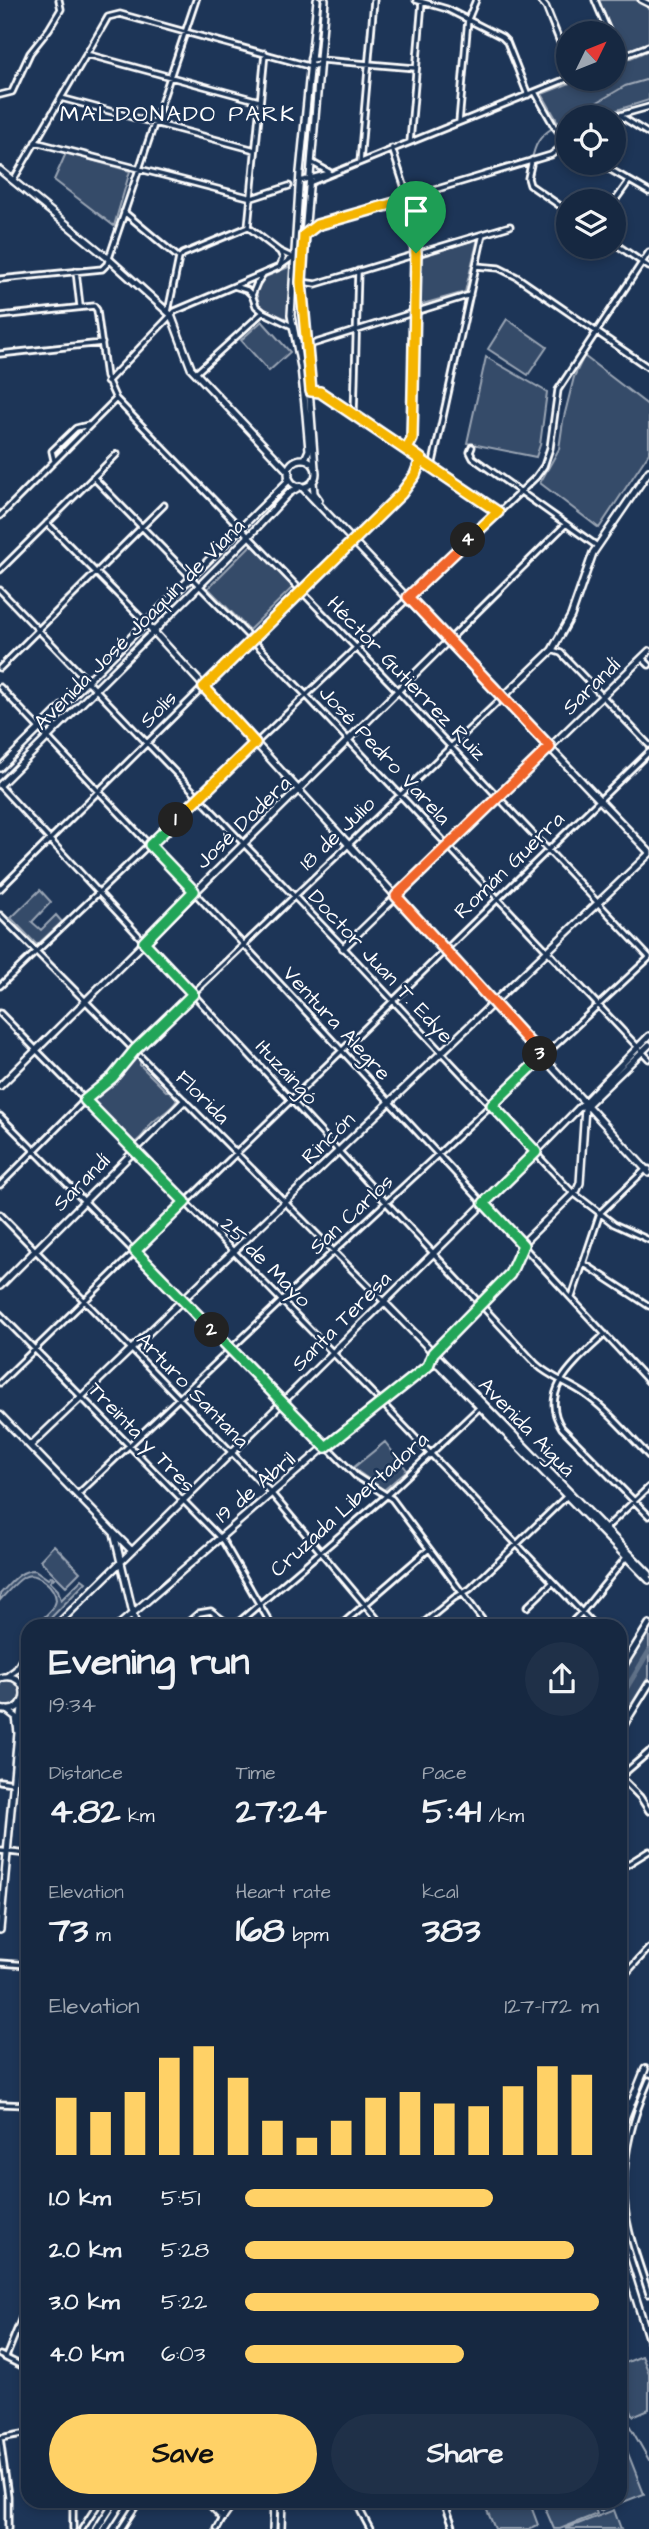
<!DOCTYPE html>
<meta charset="utf-8">
<style>
body{margin:0;font-family:"Architects Daughter",sans-serif;background:#1f3048;color:#f1f3f6;height:100vh;display:flex;flex-direction:column;font-size:26px;white-space:nowrap}
*{box-sizing:border-box;margin:0}
p{font-size:23px;color:#9ea6b1}
.icon{flex:none;width:38px;height:38px;fill:none;stroke:currentColor;stroke-width:2;stroke-linecap:round;stroke-linejoin:round}
.map{position:relative;flex:1;overflow:hidden}
.panel{position:absolute;left:21px;top:1619px;width:606px;height:889px;display:flex;flex-direction:column;background:#162841;border-radius:21px;box-shadow:0 4px 10px #0003,0 0 0 2px #35445a}
.panel>*{flex:none}
.needle{width:46px;rotate:47deg}
.controls{position:absolute;left:556px;top:21px;display:grid;gap:14px}
.controls a{display:grid;place-items:center;width:70px;height:70px;border-radius:50%;background:#162841;box-shadow:0 4px 10px #0003,0 0 0 2px #35445a;font-size:35px}
.pin{position:absolute;display:grid;place-items:center;width:60px;height:60px;color:#fff;margin:-72px -30px;border-radius:50% 50% 50% 0;rotate:-45deg;box-shadow:0 0 7px #0007}
.pin .icon{rotate:45deg}
.km{position:absolute;width:35px;height:35px;margin:-18px;border-radius:50%;background:#222;color:#fff;font-size:19px;line-height:35px;text-align:center}
.round{display:grid;place-items:center;flex:none;width:74px;height:74px;border-radius:37px;background:#1f3048}
.headline{display:flex;align-items:center;justify-content:space-between;height:119px;padding:0 28px}
h1{font-size:38px;font-weight:700;line-height:52px}
.stats{display:grid;grid-template-columns:repeat(3,1fr);gap:10px;height:119px;padding:7px 28px}
.stats div{display:grid;align-content:center}
.stats b{font-size:35px;font-weight:700}
.stats small{font-size:19px;font-weight:400}
.stats p{font-size:19px}
.chart{height:196px;padding:14px 28px}
.chart p{display:flex;justify-content:space-between}
.chart svg{width:100%;height:126px;margin-top:7px;stroke:#ffd166;stroke-width:6}
.cta{display:flex;gap:14px;margin-top:auto;padding:14px 28px}
.cta a{flex:1;height:80px;border-radius:42px;background:#ffd166;color:#111;font-size:28px;font-weight:700;line-height:80px;text-align:center}
.cta a+a{background:#1f3048;color:#f1f3f6}
ul{padding:0 28px;list-style:none;font-size:23px}
li{display:grid;grid-template-columns:112px 84px 1fr;align-items:center;height:52px}
li i{height:18px;border-radius:9px;background:#ffd166}
.map>svg:first-child{display:block}
</style>
<div class="map">
<svg width="649" height="2529" viewBox="0 0 649 2529">
<rect width="100%" height="100%" fill="#1d3557"/>
<filter id="ink" filterUnits="userSpaceOnUse"><feTurbulence type="fractalNoise" baseFrequency=".0143" numOctaves="2"/><feDisplacementMap in="SourceGraphic" scale="14" xChannelSelector="R" yChannelSelector="G"/><feConvolveMatrix kernelMatrix="1 2 1 2 8 2 1 2 1" color-interpolation-filters="sRGB"/></filter>
<g filter="url(#ink)">
<path fill="#364b69" stroke="#9aa5b4" stroke-width="2" d="M599,0H637L649,6V42L620,54L614,33H612Z
M649,50V100L595,117H569L568,131L559,124L542,94L580,79H614V65Z
M66,153L130,171L114,226L54,180Z
M478,239L465,292L419,305L420,257Z
M291,266L289,320L260,307L256,292L263,278Z
M507,319L547,347L528,375L488,349Z
M262,321L290,352L269,371L241,340Z
M584,356L649,406V453L599,528L540,483L559,449L563,421L574,377Z
M486,357L547,392L540,445L536,457L467,443Z
M252,544L293,587L249,630L208,588Z
M40,890L51,902L32,922L41,930L56,915L62,922L37,945L11,918Z
M135,1057L140,1061V1065L166,1091H171L177,1100C171,1111 158,1116 150,1125C145,1132 142,1139 134,1143L129,1142L93,1101L94,1096L114,1081Z
M385,1442L407,1470L384,1490L353,1468Z
M54,1545L80,1572L66,1586L40,1560Z
M35,1570L48,1579L52,1576L54,1578L50,1582L58,1590L61,1600L82,1579L86,1582L43,1626H35C41,1619 55,1610 56,1600C56,1587 36,1570 24,1577C15,1582 7,1593 0,1600V1594C11,1583 19,1570 35,1570Z
M649,1631V1676L620,1723V1677Z
M0,1678H15L25,1693L13,1709H0Z
M642,2356L649,2373V2409L633,2416L620,2384V2365Z
M620,2433L644,2494L600,2511L596,2501H620Z
M483,2501H529L538,2525L529,2529H495Z
M542,2501H592L597,2514L560,2529H554Z
M614,2510L621,2529H565Z"/>
<g fill="none" stroke-linecap="round" stroke-linejoin="round">
<path stroke="#a0aab8" stroke-width="2" d="M572,117L625,86L649,79
M558,125L569,119
M532,159C535,145 539,137 551,129
M620,2409L649,2460"/>
<path stroke="#617289" stroke-width="5" d="M620,1699L649,1651"/>
<g stroke="#fff" stroke-width="9">
<path id="street" d="M416,0L447,9L502,37L507,42L528,95
M540,0L546,7L569,65
M595,0L609,33
M641,0L649,4
M614,46L619,57
M265,53L248,227L279,251L302,262
M86,54L259,101
M310,59L415,68
M614,59L649,46
M535,92L554,126L568,143
M0,95L12,92L30,53L49,29L61,9L59,0
M61,98L255,150
M619,115L649,134
M613,117L649,107
M459,122L468,19L476,0
M35,142L252,198L289,186
M410,142L422,2
M392,148L412,210L415,241L412,439L407,449
M532,160L528,178L530,185L569,212
M311,162L329,172
M360,162L374,0
M599,163L649,192
M14,179L104,24L108,17L120,14L312,67L319,64
M300,181L326,174
M309,183L569,78
M614,202L629,181
M124,212L179,258
M305,234L317,225L551,155L569,141
M614,243L649,267
M179,258L183,254L248,227
M476,266L499,268L517,277L649,368
M279,267L283,258L280,252
M76,271L80,306
M0,279L102,269L107,264L196,0
M301,282L316,284L510,226
M234,286L247,290L252,295
M168,312L179,258
M263,312L256,306L252,295L257,283L263,274
M263,312L292,326
M0,316L94,306L97,310L106,377L116,399L398,691L649,957
M297,340L302,346H306L470,295
M0,354L102,343
M196,373L263,312
M107,382L175,311L279,267L293,257
M311,391L320,392L498,512
M354,414L358,271
M472,447L470,452L473,458L597,546
M54,460L52,451L76,428L88,425
M432,467L483,234
M93,477L305,694L649,1059
M0,516L116,399
M47,523L145,622
M0,570L117,454
M0,590L341,945L571,1191L614,1224L649,1240
M449,640L566,524
M552,650L561,653L649,745
M642,658L649,665
M0,668L164,505
M0,687L244,945L649,1382
M0,786L536,1364C551,1378 569,1383 586,1395C610,1412 629,1436 649,1456
M0,889L301,590L401,494L416,475L421,459
M0,915L384,1302
M0,986L536,477L544,466L550,448L558,390L649,252
M0,1013L382,1403L595,1626
M0,1116L356,1476L392,1499L487,1626
M0,1185L85,1100L113,1077L135,1050L165,1020L502,698
M0,1214L272,1494L383,1626
M583,1263L649,1306
M572,1297L600,1213L646,1169H649
M0,1314L223,1541L272,1626
M605,1334C580,1359 536,1389 562,1428L649,1516
M0,1383L649,752
M77,1495L334,1251L649,958
M605,1529L649,1487
M527,1607L553,1582
M184,1626L199,1613L211,1611L231,1626
M234,1626L386,1496L481,1406
M340,1626L429,1549
M420,1626L454,1598L470,1589L568,1495
M568,1626L582,1612L628,1555
M620,1777L640,1797L649,1811
M620,1777L649,1752
M0,1781L13,1783
M0,1851L28,1854
M620,1869L649,1851
M0,1963L28,1965
M620,1980L649,1948
M649,2080C632,2119 620,2163 625,2206C628,2236 640,2265 649,2294
M0,2104L28,2105
M0,2355L28,2369
M6,2357L25,2310L28,2296
M0,2438L8,2496V2529
M0,2438L28,2433
M73,2501V2529
M358,2501L361,2512L370,2529
M444,2501L454,2529
M82,2529L100,2501
M121,2529L139,2501
M217,2529L223,2518"/>
</g>
<g stroke="#fff" stroke-width="10">
<path id="secondary" d="M0,170L109,259L171,315L191,368L289,472
M305,459L309,450L306,415L301,367L291,315L300,172L317,0
M288 473a14 14 0 1 1 28 0a14 14 0 1 1-28 0Z
M315,468L301,282L325,0
M313,481L314,493L319,500
M301,486L649,852
M145,622L649,1173
M503,697L552,650L571,616L593,553L649,471
M0,768L287,482L289,475
M0,785L249,536L289,493L301,486
M343,948L649,651
M0,1086L449,640
M0,1286L184,1101
M384,1302L649,1574
M428,1366L435,1363L439,1365L649,1580
M0,1415L114,1533L136,1626
M30,1446L649,854
M114,1533L132,1551
M56,1626L536,1152L649,1036
M118,1626L326,1446L428,1366L433,1353L510,1274L525,1241L577,1190L580,1183L585,1107L649,1045
M620,1671L649,1624
M9,1675L16,1670L28,1651
M0,1678C32,1669 32,1718 0,1709
M25,1687V1665L28,1658
M19,1730L23,1701
M620,1731L649,1684
M0,1930L18,1733L16,1717L7,1710
M620,2114L627,2101
M620,2131L645,2069
M620,2248L649,2340
M207,2501L223,2518L235,2501
M97,2529L115,2501
M105,2529L123,2501
M273,2529L274,2501
M281,2529L282,2501"/>
</g>
<use href="#street" stroke="#1d3557" stroke-width="3.5"/>
<use href="#secondary" stroke="#1d3557" stroke-width="5"/>
</g>
</g>
<g fill="none" stroke-linecap="round" stroke-linejoin="round" filter="url(#ink)">
<g stroke="#fff" stroke-width="14">
<path id="split-1" d="M176,820L255,743L204,687L401,494L415,475L421,459L407,449L412,439L416,253"/>
</g>
<g stroke="#fff" stroke-width="14">
<path id="split-2" d="M176,820L150,845L194,891L144,942L193,994L135,1050L113,1077L85,1100L185,1202L135,1251L212,1330"/>
</g>
<g stroke="#fff" stroke-width="14">
<path id="split-3" d="M212,1330L326,1447L428,1366L433,1353L510,1274L523,1245L484,1203L536,1152L492,1105L543,1056L540,1054"/>
</g>
<g stroke="#fff" stroke-width="14">
<path id="split-4" d="M468,540L408,597L550,747L396,896L540,1054"/>
</g>
<g stroke="#fff" stroke-width="14">
<path id="split-5" d="M416,253L414,221L409,199L317,225L304,235L301,282L311,391L320,392L498,512L468,540"/>
</g>
<use href="#split-1" stroke="#f5b400" stroke-width="9"/>
<use href="#split-2" stroke="#22a559" stroke-width="9"/>
<use href="#split-3" stroke="#22a559" stroke-width="9"/>
<use href="#split-4" stroke="#f0652b" stroke-width="9"/>
<use href="#split-5" stroke="#f5b400" stroke-width="9"/>
</g>
<g text-anchor="middle" stroke-width="5" stroke-linejoin="round" paint-order="stroke">
<g font-size="21" fill="#fff" stroke="#1d3557">
<text transform="translate(139 624) rotate(-45)" y="7">Avenida José Joaquín de Viana</text>
<text transform="translate(407 678) rotate(46)" y="7">Héctor Gutierrez Ruiz</text>
<text transform="translate(591 686) rotate(-44)" y="7">Sarandí</text>
<text transform="translate(158 709) rotate(-45)" y="7">Solís</text>
<text transform="translate(385 755) rotate(47)" y="7">José Pedro Varela</text>
<text transform="translate(243 822) rotate(-44)" y="7">José Dodera</text>
<text transform="translate(337 833) rotate(-44)" y="7">18 de Julio</text>
<text transform="translate(509 865) rotate(-44)" y="7">Román Guerra</text>
<text transform="translate(381 966) rotate(47)" y="7">Doctor Juan T. Edye</text>
<text transform="translate(337 1023) rotate(47)" y="7">Ventura Alegre</text>
<text transform="translate(287 1072) rotate(47)" y="7">Ituzaingó</text>
<text transform="translate(203 1097) rotate(45)" y="7">Florida</text>
<text transform="translate(328 1138) rotate(-44)" y="7">Rincón</text>
<text transform="translate(81 1182) rotate(-45)" y="7">Sarandí</text>
<text transform="translate(351 1214) rotate(-43)" y="7">San Carlos</text>
<text transform="translate(266 1262) rotate(45)" y="7">25 de Mayo</text>
<text transform="translate(341 1321) rotate(-45)" y="7">Santa Teresa</text>
<text transform="translate(193 1390) rotate(46)" y="7">Arturo Santana</text>
<text transform="translate(527 1427) rotate(46)" y="7">Avenida Aiguá</text>
<text transform="translate(142 1437) rotate(46)" y="7">Treinta y Tres</text>
<text transform="translate(255 1487) rotate(-40)" y="7">19 de Abril</text>
<text transform="translate(349 1504) rotate(-42)" y="7">Cruzada Libertadora</text>
</g>
<g font-size="23" letter-spacing="2" fill="#fff" stroke="#1d3557">
<text x="178" y="121">MALDONADO PARK</text>
</g>
</g>
</svg>
<div class="controls">
<a><svg class="needle" viewBox="-14 -14 28 28"><path d="M0-13l5 13h-10z" fill="#e53935"/><path d="M0 13l5-13h-10z" fill="#9ea6b1"/></svg></a>
<a><svg class="icon" aria-label="locate" viewBox="0 0 24 24"><circle cx="12" cy="12" r="6"/><path d="M12 2v4M12 18v4M2 12h4M18 12h4"/></svg></a>
<a><svg class="icon" aria-label="layers" viewBox="0 0 24 24"><path d="M12 4l9 5-9 5-9-5zM3 14l9 5 9-5"/></svg></a>
</div>
<div class="pin" style="left:416px;top:253px;background:#1e9e55"><svg class="icon" aria-label="arrive" viewBox="0 0 24 24"><path d="M6 21V4h12l-3 4 3 4H6"/></svg></div>
<b class="km" style="left:176px;top:820px">1</b>
<b class="km" style="left:212px;top:1330px">2</b>
<b class="km" style="left:540px;top:1054px">3</b>
<b class="km" style="left:468px;top:540px">4</b>
<section class="panel">
<div class="headline"><div><h1>Evening run</h1><p>19:34</p></div><a class="round"><svg class="icon" aria-label="share" viewBox="0 0 24 24"><path d="M12 15V3M7 8l5-5 5 5M5 13v7h14v-7"/></svg></a></div>
<div class="stats">
<div><p>Distance</p><b>4.82<small> km</small></b></div>
<div><p>Time</p><b>27:24</b></div>
<div><p>Pace</p><b>5:41<small> /km</small></b></div>
</div>
<div class="stats">
<div><p>Elevation</p><b>73<small> m</small></b></div>
<div><p>Heart rate</p><b>168<small> bpm</small></b></div>
<div><p>kcal</p><b>383</b></div>
</div>
<div class="chart"><p><span>Elevation</span>127–172 m</p>
<svg viewBox="0 0 160 44" preserveAspectRatio="none"><path d="M5 44V24M15 44V29M25 44V22M35 44V10M45 44V6M55 44V17M65 44V32M75 44V38M85 44V32M95 44V24M105 44V22M115 44V26M125 44V27M135 44V20M145 44V13M155 44V16"/></svg>
</div>
<ul>
<li><b>1.0 km</b>5:51<i style="width:70%"></i></li>
<li><b>2.0 km</b>5:28<i style="width:93%"></i></li>
<li><b>3.0 km</b>5:22<i style="width:100%"></i></li>
<li><b>4.0 km</b>6:03<i style="width:62%"></i></li>
</ul>
<div class="cta"><a>Save</a><a>Share</a></div>
</section>
</div>
